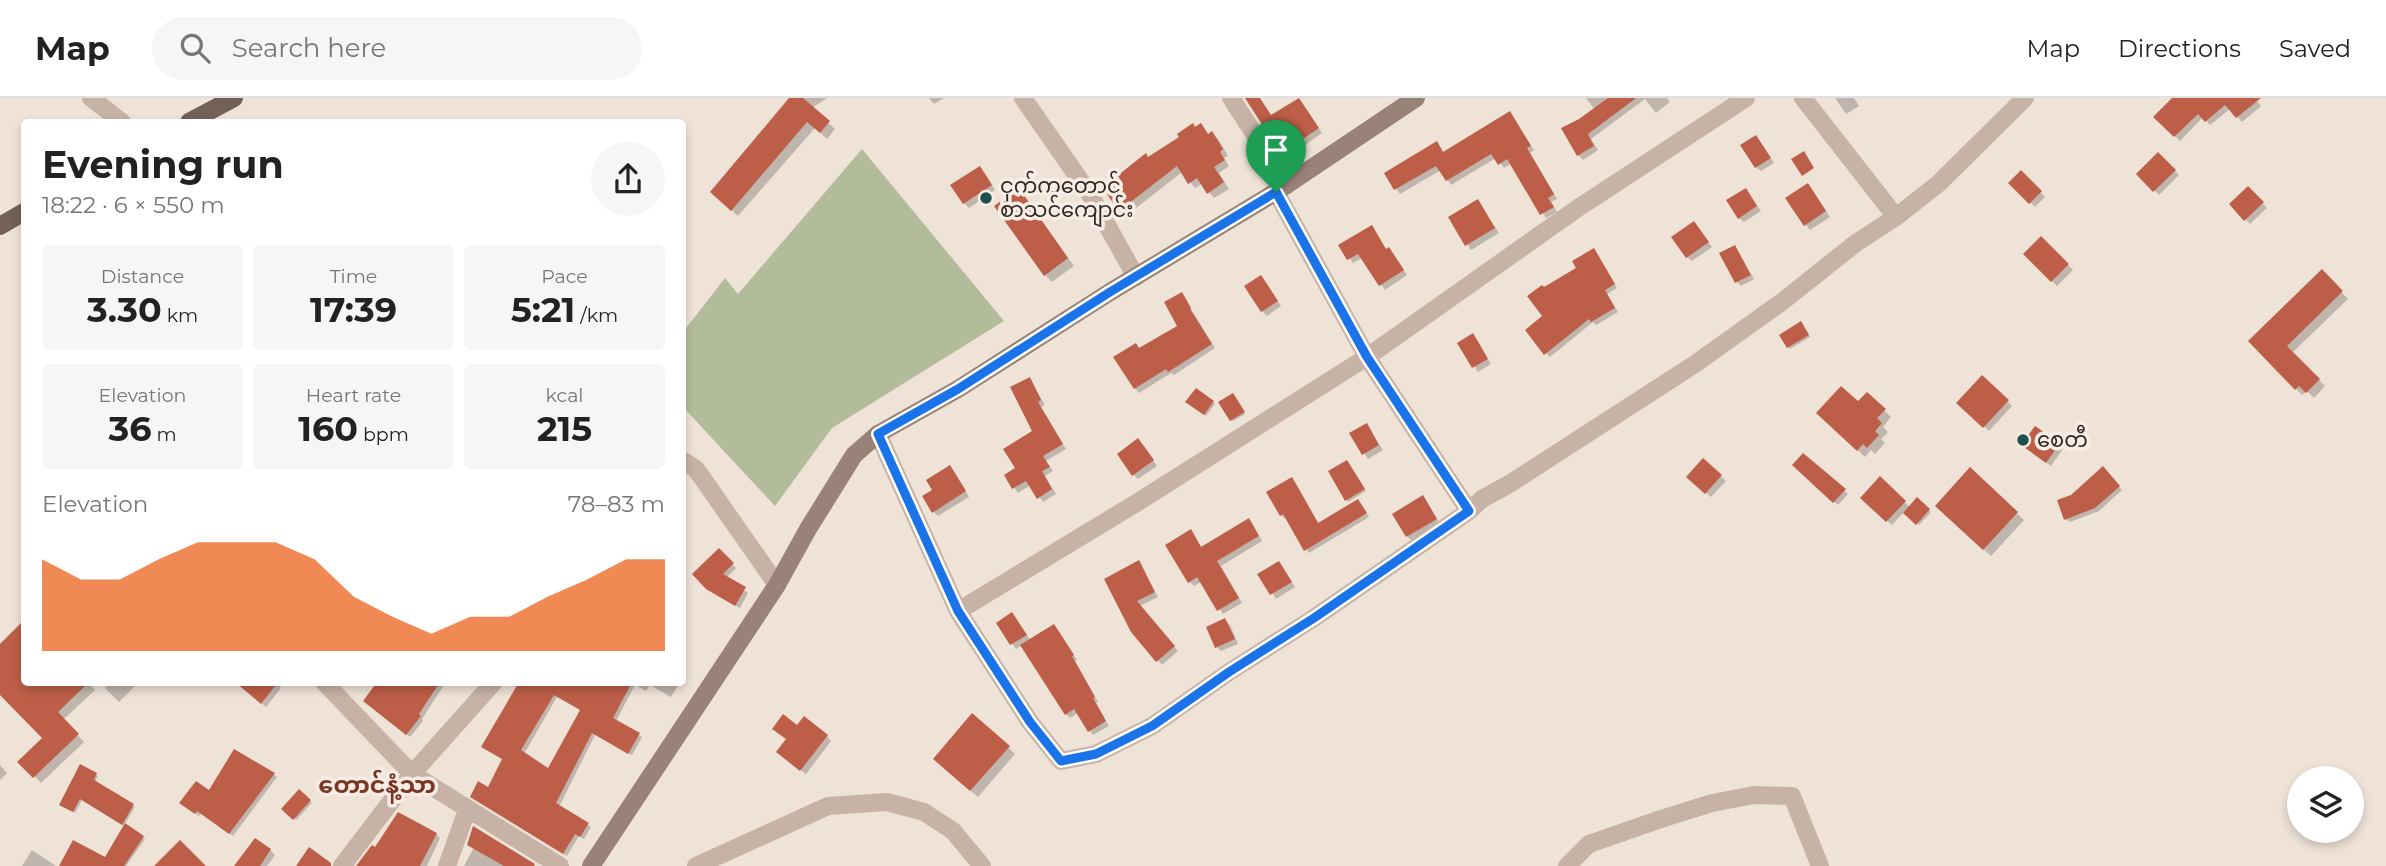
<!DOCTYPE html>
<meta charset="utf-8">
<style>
body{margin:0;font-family:Montserrat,"Noto Sans Myanmar",sans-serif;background:#f6f6f6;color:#222;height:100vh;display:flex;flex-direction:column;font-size:26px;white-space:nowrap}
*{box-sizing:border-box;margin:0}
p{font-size:23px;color:#767676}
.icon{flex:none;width:38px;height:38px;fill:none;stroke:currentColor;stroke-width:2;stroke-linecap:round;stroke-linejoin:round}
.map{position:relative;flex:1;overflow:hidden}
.sheet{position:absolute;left:21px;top:21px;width:665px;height:567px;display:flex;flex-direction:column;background:#fff;border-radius:7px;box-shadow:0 4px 10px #0003}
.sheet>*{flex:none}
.fabs{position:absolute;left:2287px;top:668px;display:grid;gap:14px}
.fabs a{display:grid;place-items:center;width:77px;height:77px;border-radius:50%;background:#fff;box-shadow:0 4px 10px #0003;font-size:35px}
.pin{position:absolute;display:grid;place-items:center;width:60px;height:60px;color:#fff;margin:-72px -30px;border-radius:50% 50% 50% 0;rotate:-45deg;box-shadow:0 0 7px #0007}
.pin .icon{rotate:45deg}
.round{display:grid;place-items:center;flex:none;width:74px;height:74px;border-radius:37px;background:#f6f6f6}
.summary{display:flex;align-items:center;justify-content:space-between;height:119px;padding:0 21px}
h1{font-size:38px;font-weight:700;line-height:52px}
.metrics{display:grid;grid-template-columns:repeat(3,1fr);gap:10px;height:119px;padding:7px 21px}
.metrics div{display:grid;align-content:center;border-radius:7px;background:#f6f6f6;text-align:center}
.metrics b{font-size:35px;font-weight:700}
.metrics small{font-size:19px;font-weight:400}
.metrics p{font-size:19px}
.chart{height:196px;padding:14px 21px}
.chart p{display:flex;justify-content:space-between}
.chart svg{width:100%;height:126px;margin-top:7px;fill:#ea580c;opacity:.7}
header{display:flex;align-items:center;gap:42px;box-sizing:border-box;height:98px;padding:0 35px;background:#fff;border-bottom:2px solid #e0e0e0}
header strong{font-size:33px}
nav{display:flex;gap:38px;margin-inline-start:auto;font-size:24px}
.search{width:490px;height:63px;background:#f6f6f6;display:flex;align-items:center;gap:18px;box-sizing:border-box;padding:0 24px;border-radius:38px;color:#767676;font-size:26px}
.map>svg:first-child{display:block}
</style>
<header>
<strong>Map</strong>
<div class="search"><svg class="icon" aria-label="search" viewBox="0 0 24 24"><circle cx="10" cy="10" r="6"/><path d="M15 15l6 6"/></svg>Search here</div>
<nav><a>Map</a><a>Directions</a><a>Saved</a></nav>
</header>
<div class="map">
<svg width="2386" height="768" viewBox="0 0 2386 768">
<rect width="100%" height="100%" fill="#efe3d8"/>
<path fill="#b3bc9a" d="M862,51L1004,223L832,330L775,408L683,309V234L725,180L738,196Z"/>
<path fill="#0003" fill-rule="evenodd" d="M791,0H827L812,10L835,31L827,41L815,30L738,118L718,100Z
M929,0H944L934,6Z
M1247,0H1259L1272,19L1302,6L1322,35L1287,60Z
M1586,0H1667L1670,4L1656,15L1645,1L1591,41L1598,52L1583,62L1578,57L1595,12Z
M1835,0H1854L1859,8L1846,16Z
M2184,0H2254L2261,8L2242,24L2230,11L2210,27L2203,19L2180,43L2156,19Z
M1510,15L1534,52L1530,55L1557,101L1551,104L1557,114L1546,120L1512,65L1504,70L1496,60L1451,87L1441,72L1400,96L1386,75L1441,50L1444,55Z
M1201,27L1209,37L1212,35L1218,41L1228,58L1224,60L1229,68L1219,75L1229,91L1214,100L1202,86L1195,90L1182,74L1126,118L1107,92L1149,61Z
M1760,44L1774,65L1761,73L1756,69Z
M2158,56L2179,77L2159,97L2138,76Z
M984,74L995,92L969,110L964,105Z
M2021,74L2045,99L2035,109L2010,85Z
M2248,90L2267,110L2250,126L2231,106Z
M1812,92L1830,119L1810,132L1788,101Z
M1019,93L1074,168L1052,184L1045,177Z
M1750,97L1761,113L1744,124L1739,120Z
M1478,103L1499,135L1471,152L1450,119Z
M1698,130L1712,149L1692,163L1687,159Z
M2041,140L2073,172L2057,188L2025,156Z
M1341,147L1387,153L1393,156L1407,177L1385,192L1362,160L1353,165Z
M1734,149L1754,181L1741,188L1737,184Z
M1597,156L1617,190L1607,196L1618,214L1596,227L1593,224L1550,259L1546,255L1544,191Z
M2322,174L2348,201L2292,255L2325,288L2314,300L2307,293L2302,297L2251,243Z
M1265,183L1281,208L1267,218L1262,213Z
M1182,196L1215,250L1174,277L1171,275L1139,295L1135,290L1179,228Z
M1803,227L1810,239L1790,251L1781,238Z
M1477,242L1491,266L1478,274L1460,245Z
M1982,279L2012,308L1989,333L1958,305Z
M1030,281L1045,307L1041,309L1066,351L1046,363L1053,373L1045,378L1056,396L1043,404L1031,387L1018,395L1006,378L1018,371L1035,333Z
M1867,296L1891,319L1883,329L1888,334L1881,341L1885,345L1875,356L1871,352L1865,359L1818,315L1858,306Z
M1235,299L1245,316L1233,323L1231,322Z
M1213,304L1215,306L1206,318L1189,306Z
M1366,327L1383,352L1368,361L1352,336Z
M2035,330L2063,351L2051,368L2028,351Z
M1143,347L1157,368L1138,381L1134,377Z
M1703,362L1726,383L1711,399L1689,379Z
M1348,366L1366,393L1348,404L1347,402Z
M1794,367L1844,392L1848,396L1838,407Z
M2103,371L2122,392L2099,413L2070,424L2066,421L2072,399Z
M1970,372L2024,422L1991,458L1944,415Z
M954,374L969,399L938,418L934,414Z
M1880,381L1910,409L1917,402L1931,414L1919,427L1904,414L1892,427L1862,400Z
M1295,384L1319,426L1361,406L1369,419L1309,455L1286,419L1284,420L1281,417L1268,395Z
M1423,399L1440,426L1411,442L1407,438Z
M1253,427L1262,443L1221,468L1242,505L1223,516L1201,484L1194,488L1189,483L1191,434L1202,450Z
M719,453L736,470L726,480L748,495L740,510L712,494Z
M1139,465L1158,499L1140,508L1178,553L1162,567L1133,533Z
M1279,465L1295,489L1276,501L1260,476Z
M1012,516L1031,543L1058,532L1077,562L1075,563L1098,604L1096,605L1109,628L1093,637L1078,615L1070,620L1066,616L1022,547L1016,551L998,525Z
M1225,522L1230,527L1238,546L1221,553L1217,549Z
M24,524V584H88L95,592L63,622L84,644L41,685L20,664L45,640L0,595V548Z
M110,584H139L119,604L105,590Z
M276,584L281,590L266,609L252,597Z
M379,584H446L422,621L423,623L410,639L369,607Z
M526,584H680L671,599L650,587L646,593L635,587L616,623L642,639L632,657L595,637L559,709L591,729L584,741L579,738L567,758L475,701L489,691L504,662L483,649ZM557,599L582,612L549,672L524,656Z
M797,629L827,638L831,643L806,676L783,658Z
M1008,649L1015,656L978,699L942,668Z
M0,667L7,675L0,682Z
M274,676L277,679L233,738L201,715L199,718L185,709L210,695Z
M96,677L98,678L95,684L135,709L124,727L145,741L126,768H61L106,761L125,728L82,702L75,715L63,708Z
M299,694L312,705L296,722L284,711Z
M474,730L535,768H464L473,751L469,746Z
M436,736L440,740L427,768H359Z
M32,752L56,768H22Z
M270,752L275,757L267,768H236Z"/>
<path fill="#bd5e48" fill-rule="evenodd" d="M789,0H803L830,23L820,35L807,24L731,113L710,94Z
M1245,0H1260L1271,17L1299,0L1319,30L1281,56Z
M1608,0H1636L1588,36L1594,48L1577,58L1561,30L1579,21Z
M2172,0H2261L2236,20L2225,7L2205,24L2198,16L2174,39L2153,19Z
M1510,13L1531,48L1527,50L1554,96L1548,100L1554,109L1540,117L1507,61L1498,67L1491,56L1446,83L1436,68L1394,92L1384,75L1437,43L1443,54Z
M1193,25L1195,29L1201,25L1208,36L1212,33L1223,51L1220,54L1225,62L1214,69L1224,84L1207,96L1197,80L1188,86L1177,68L1119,113L1104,92L1120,80L1117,78L1146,55L1148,59L1179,39L1177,36Z
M1756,37L1771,60L1755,70L1740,47Z
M1804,53L1814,70L1802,78L1791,61Z
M2158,54L2176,72L2153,94L2136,76Z
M980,68L992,87L963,106L950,87Z
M2021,72L2042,93L2029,106L2008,85Z
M1808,85L1826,113L1804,128L1785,100Z
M2248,88L2264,104L2244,123L2229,106Z
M1019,90L1068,160L1044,178L994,108Z
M1746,90L1757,108L1738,121L1726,102Z
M1478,101L1495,130L1465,148L1448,119Z
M1694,123L1709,144L1686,160L1671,139Z
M1372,127L1386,151L1389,149L1404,172L1379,188L1358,156L1347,162L1338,147Z
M2041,138L2069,166L2051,184L2023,156Z
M1735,147L1751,177L1735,185L1719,155Z
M1594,150L1615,186L1605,192L1615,210L1591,224L1589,221L1544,257L1525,232L1542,218L1527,198L1542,187L1544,189L1576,170L1572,163Z
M2322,171L2343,193L2287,248L2320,281L2306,295L2299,288L2295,292L2248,243Z
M1261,177L1278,203L1261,214L1244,188Z
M1182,194L1191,210L1190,211L1212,246L1168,274L1166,271L1134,291L1113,259L1136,245L1139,250L1177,228L1164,204Z
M1801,223L1809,237L1787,250L1779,237Z
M1473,235L1488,261L1472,270L1457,245Z
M1982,277L2009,302L1983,330L1956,305Z
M1030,279L1041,302L1038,304L1063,346L1043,358L1050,369L1042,373L1052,391L1037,401L1026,383L1012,391L1004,377L1015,370L1003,351L1032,333L1010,289Z
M1841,288L1858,303L1867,294L1886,311L1877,320L1882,325L1875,333L1879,337L1867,350L1863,346L1857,353L1816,315Z
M1196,290L1214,303L1204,317L1185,304Z
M1233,295L1245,314L1230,323L1218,304Z
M1367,325L1379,347L1362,357L1349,335Z
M2035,328L2060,345L2046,365L2021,347Z
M1138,340L1154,362L1132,378L1117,356Z
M1803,355L1846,391L1833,405L1792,367Z
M1703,360L1722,377L1705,396L1686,379Z
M1347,362L1365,391L1345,403L1328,373Z
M950,367L966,393L932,415L922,398L932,392L926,382Z
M2103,368L2120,388L2095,410L2064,422L2057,402L2071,397Z
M1970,369L2018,414L1983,452L1935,408Z
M1880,378L1906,403L1886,424L1860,400Z
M1292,379L1318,425L1358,401L1367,415L1304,453L1283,416L1280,418L1266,394Z
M1423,397L1437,421L1406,439L1392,416Z
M1917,399L1930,411L1916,427L1903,415Z
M1249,420L1259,438L1217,463L1239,500L1217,513L1197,479L1188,485L1165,447L1191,431L1201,449Z
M719,450L734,465L723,476L746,489L735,508L706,491L692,476Z
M1139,462L1155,494L1137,503L1175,548L1156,564L1131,534L1104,481Z
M1279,463L1292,484L1270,497L1257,476Z
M1012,514L1027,537L1010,547L996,525Z
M1225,520L1235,541L1215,550L1206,529Z
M24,522V584H89L58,614L79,636L33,680L17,664L42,640L0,597V546Z
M1054,526L1074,557L1072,558L1095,599L1093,600L1106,623L1088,634L1074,611L1065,617L1020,547Z
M235,584H278L261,606Z
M377,584H440L419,616L421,618L406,637L363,603Z
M519,584H632L613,620L640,635L628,656L592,635L556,705L589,725L580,739L575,736L563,756L470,699L478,683L488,689L502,661L481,649ZM554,597L580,612L548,670L521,652Z
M972,615L1010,648L970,693L933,661Z
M783,616L797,627L804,618L828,637L800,673L776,654L786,641L772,631Z
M234,651L275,675L229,736L197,713L195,716L179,705L196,683L209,692Z
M80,666L97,675L94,682L134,706L122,727L80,701L73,714L59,707Z
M299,691L311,702L293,722L281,711Z
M398,714L437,735L420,768H356L372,747L375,749Z
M125,725L144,738L124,768H59L73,742L105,759Z
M473,728L535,766L534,768H504L467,747Z
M255,740L271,751L260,768H234Z
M180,742L206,768H154Z
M309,749L331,765V768H296Z"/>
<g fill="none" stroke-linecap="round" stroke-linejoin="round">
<path stroke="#c6b3a6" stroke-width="18" d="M91,0L122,24
M1023,0L1089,95L1136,179
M1231,0L1287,87
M1803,0L1896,119
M1276,94L1367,259L1469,413
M878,336L958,513L1030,624L1061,663L1096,656L1152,628L1229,574L1314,520L1469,413L1482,401L1511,385L1695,266L1783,203L1856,145L1896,119L1938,86L2025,0
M682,362L696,371L777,487
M958,513L1138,404L1367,259L1578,110L1746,0
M324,584L412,676L560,768
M342,768L412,676L494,584
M447,768L467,712
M696,768L828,708L887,704L924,714L953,733L982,768
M1567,768L1589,746L1661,721L1712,705L1754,697L1792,698L1820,768"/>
<path stroke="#998277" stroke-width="18" d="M591,768L777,487L808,431L854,357L878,336L958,291L1110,194L1276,94L1416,0"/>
<path stroke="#736058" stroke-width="18" d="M189,24L234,0
M0,128L24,114"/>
</g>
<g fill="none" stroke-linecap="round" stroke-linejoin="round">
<g stroke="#fff" stroke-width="14">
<path id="route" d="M1276,94L1367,259L1469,413L1314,520L1229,574L1152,628L1096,656L1061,663L1030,624L958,513L878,336L958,291L1110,194Z"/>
</g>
<use href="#route" stroke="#1a73e8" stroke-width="9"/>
</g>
<g fill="#1f5050" stroke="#f7ede4" stroke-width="2.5">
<circle cx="986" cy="100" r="7"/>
<circle cx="2023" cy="342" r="7"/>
</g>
<g text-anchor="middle" stroke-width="7" stroke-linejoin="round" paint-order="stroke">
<g font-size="21" fill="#322926" stroke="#f7ede4" text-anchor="start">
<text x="1000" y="95">ငှက်ကတောင်<tspan x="1000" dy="24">စာသင်ကျောင်း</tspan></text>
<text x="2037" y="349">စေတီ</text>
</g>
<g font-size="24" font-weight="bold" fill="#7b3525" stroke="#f7ede4">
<text x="377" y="695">တောင်နံ့သာ</text>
</g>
</g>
</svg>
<div class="fabs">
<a><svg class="icon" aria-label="layers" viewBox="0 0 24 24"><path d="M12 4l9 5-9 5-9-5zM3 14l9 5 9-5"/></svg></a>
</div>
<div class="pin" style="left:1276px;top:94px;background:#1e9e55"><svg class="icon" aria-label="arrive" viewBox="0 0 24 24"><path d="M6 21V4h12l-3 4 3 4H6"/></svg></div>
<section class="sheet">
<div class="summary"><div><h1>Evening run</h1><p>18:22 · 6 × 550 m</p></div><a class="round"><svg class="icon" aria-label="share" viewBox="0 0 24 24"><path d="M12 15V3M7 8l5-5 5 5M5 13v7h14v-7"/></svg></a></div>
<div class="metrics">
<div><p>Distance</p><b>3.30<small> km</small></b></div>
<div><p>Time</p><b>17:39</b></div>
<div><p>Pace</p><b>5:21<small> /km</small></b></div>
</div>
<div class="metrics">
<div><p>Elevation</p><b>36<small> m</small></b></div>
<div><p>Heart rate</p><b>160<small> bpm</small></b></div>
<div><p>kcal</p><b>215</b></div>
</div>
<div class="chart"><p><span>Elevation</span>78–83 m</p>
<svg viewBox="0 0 160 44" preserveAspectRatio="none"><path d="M0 44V12L10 19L20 19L30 12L40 6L50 6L60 6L70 12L80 25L90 32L100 38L110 32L120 32L130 25L140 19L150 12L160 12V44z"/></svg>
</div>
</section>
</div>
